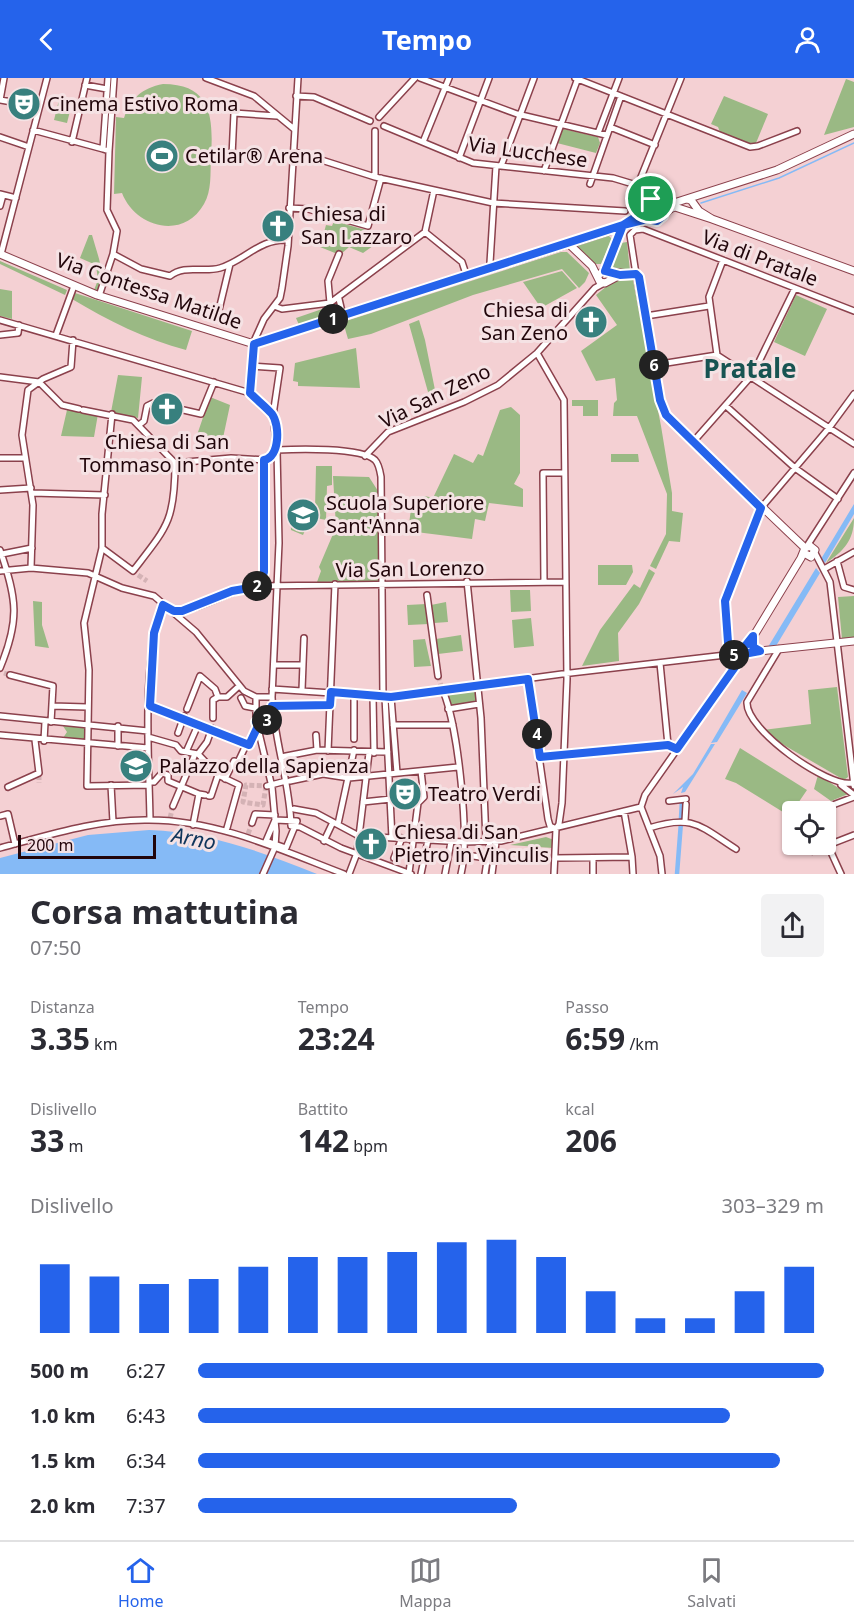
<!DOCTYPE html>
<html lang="it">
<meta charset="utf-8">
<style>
body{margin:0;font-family:"Noto Sans",sans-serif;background:#f2f2f3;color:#2b2b33;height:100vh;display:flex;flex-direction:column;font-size:22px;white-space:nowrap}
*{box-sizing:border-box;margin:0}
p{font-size:20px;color:#7c7c81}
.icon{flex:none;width:33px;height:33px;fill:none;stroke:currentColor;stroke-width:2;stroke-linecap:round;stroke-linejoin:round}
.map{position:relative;height:796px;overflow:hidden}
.side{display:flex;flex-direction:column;background:#fff;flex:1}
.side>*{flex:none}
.controls{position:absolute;left:782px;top:723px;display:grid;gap:12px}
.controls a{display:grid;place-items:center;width:54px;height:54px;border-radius:6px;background:#fff;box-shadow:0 2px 4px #0004;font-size:30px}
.scale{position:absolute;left:18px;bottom:15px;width:138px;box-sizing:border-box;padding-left:6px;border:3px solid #21050a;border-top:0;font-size:16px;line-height:21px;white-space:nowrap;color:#21050a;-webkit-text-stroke:4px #f5e2e4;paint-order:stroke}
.pin{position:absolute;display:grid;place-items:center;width:51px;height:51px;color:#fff;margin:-26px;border:3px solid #fff;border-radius:50%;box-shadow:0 2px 6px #0007}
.km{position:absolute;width:30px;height:30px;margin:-15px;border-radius:50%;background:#222;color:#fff;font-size:16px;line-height:30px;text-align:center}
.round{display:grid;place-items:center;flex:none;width:63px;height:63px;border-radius:6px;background:#f2f2f3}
.headline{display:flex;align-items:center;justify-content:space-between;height:102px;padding:0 30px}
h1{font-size:33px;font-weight:700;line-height:45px}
.stats{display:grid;grid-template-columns:repeat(3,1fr);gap:9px;height:102px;padding:6px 30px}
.stats div{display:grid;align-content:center}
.stats b{font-size:30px;font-weight:700}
.stats small{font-size:16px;font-weight:400}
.stats p{font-size:16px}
.chart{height:168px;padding:12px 30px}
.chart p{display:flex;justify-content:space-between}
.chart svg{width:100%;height:108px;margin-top:6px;stroke:#2563eb;stroke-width:6}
ul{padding:0 30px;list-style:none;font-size:20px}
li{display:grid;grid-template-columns:96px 72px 1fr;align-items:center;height:45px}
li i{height:15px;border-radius:8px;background:#2563eb}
header{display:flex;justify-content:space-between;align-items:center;height:78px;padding:0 30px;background:#2563eb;color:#fff;font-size:27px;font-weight:700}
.menu{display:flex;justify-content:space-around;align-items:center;height:84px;border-top:2px solid #e1e1e2;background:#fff;font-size:16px;color:#7c7c81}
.menu a{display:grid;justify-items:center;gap:3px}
.menu .active{color:#2563eb}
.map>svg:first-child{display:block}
</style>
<header><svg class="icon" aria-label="back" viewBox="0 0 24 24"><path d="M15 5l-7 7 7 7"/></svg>Tempo<svg class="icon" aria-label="person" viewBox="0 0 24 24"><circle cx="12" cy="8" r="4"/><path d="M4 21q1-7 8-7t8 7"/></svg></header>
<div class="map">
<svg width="854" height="796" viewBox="0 0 854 796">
<rect width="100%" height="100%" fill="#f4d0d3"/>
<path fill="#9ab984" d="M846,1L854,4V49L824,57Z
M163,6C214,6 213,43 211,81C210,96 212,112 204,126C183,163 135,149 122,115L114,116L116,39L124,40C131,20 142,10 163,6Z
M724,18L768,36L756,65L752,66L720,54L718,49L711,46Z
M59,22L72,25L67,45L54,42Z
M563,51L598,59L600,65L596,75L557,65Z
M334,143L387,158L363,175L349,169L340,177L320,169L326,147L332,148Z
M89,157H92C97,176 106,194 99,214L94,212L98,202L96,187L80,180Z
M608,157L612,161L601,186H593L577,170L579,166Z
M627,164L630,193L613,192L611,189L621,165Z
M561,174H567L589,195L585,204L579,210L562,191L473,217L371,256L348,261L343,244Z
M0,183L67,212L65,217L0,186Z
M562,193L577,210L541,230L523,204Z
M633,202L661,348L672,415V433L683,435L680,464L669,463L656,491L650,488L666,456L667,416L637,338H613L614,325L617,322L615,300L596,303L581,273L617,247L596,217L613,203Z
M0,211L12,213V241L0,238Z
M75,215L192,253L186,272C147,262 107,242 72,221Z
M796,217L827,231L805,278L774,264Z
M328,229H334L335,235L299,247L296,240Z
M419,242L425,262L436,317V324L428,326V314L409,246Z
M356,270L360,310L298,308V304L293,303L295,285Z
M118,297L142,299L138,340L111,334Z
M210,319L230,327L223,360L197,357Z
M572,322H598V338H583V328H572Z
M511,329L520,337V395L514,406L523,411V429L489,425L485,443L475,441L472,461L408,453L412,424H422L425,418L433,420L454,376L473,385L478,376L483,378L500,332Z
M67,332L98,336L94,359L61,358Z
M611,376H638L639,384H611Z
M316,388H332V407L327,408L326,442L311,439L303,457L291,452L290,429L315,431Z
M333,398L369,399L378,413L381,503L317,504L321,493L319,489L336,449Z
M854,440C854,462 844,473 826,485Z
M598,487H632L633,494L626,507H598Z
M649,491L655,495L639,526L618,555L619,583L582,588L600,552L634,506L640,510Z
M510,512H530L531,533L511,534Z
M854,518V560L842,561L838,519Z
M33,523L42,524V547L49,570L35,568Z
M446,524L448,544L434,545L431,527Z
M426,526L429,546L408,547L407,527Z
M531,540L534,568L514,570L512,542Z
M461,557L463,573L438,576L436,561Z
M425,561L431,588L414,589L413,562Z
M477,609L479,626L448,631L443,614Z
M837,609L848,699L844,702L770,659L763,652L811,646L808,612Z
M63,648L85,649L84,661L63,660L67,654Z
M740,670L807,712L792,734L791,739L736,705L725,701Z
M818,697L848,716L831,723L814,711Z
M546,759L554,762L553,770L510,767Z"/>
<path fill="#85baf6" d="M854,426V436L825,485L821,481Z
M816,490L820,495L776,568L768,569Z
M742,612L747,615L717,664L711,665Z
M711,666H715L685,714L681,715L683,709L673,716L693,696Z
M149,752C209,754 262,774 317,796H0V780L88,757Z"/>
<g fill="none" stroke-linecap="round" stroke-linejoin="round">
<path stroke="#85baf6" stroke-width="1.5" d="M701,125L779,100L854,65"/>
<path stroke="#85baf6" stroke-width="4.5" d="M681,740L682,722
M677,796L681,744"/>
<path stroke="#d4b2b5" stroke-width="5" stroke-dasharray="5 2.5" stroke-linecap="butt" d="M138,497L147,503
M4,595L10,597
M438,598L442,611
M39,697V705
M266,708L263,727L243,724L246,707L267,708
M170,740L173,728
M248,756L252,745
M391,786L394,780"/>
<g stroke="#8b414c" stroke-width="8">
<path id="minor" d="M4,0L0,22L12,24
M108,0L103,71L109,73L114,0
M206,0L254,18L294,51
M420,0L517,36L606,57
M575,0L750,69L758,68L797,53
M85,7L107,11
M296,18L314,19L370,43
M379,39L415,0
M384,48L473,85L613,100L633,106L654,121
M610,49L655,67
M33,52L103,71
M375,53V99
M598,55L619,0
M0,59L29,69
M72,64L87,0
M423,64L449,0
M293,73L375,99L493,125L625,133
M232,78L234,35L277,38
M459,80L489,0
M501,88L534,0
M544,93L578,0
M590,106L621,18
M637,109L681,0
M638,110L645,125
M434,112L425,154L462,184L467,199
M0,116L16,120
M0,128L3,117
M289,130L308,131L368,148L381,100
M1,176L47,0
M113,176L141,191L170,198C185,186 202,195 220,190C244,183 260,160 288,162
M723,182L709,219L717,277L854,366
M490,185L496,88
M605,193L623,147
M636,196L630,157L635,152L643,151L854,233
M99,218L113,176L117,153L107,132L109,73
M339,221L343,238
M330,225L328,203L339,176
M274,228L282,231L330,225L425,154
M218,236L230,186
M646,238L709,228
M0,242L250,315
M0,257L18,255L19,247
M56,257L74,208
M537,275L564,322L567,601L562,725L559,746L556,751L554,796
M654,287L717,277
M252,288L280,290L273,337L277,372L279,465L272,619C274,663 290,704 291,748L300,749L341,770L411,796
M0,299L39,304L62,327L79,331
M726,328L795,390L838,421
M83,332L133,342L175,385
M112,336L102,436V470L84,545L89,592L87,708L149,707
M273,337L250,315L255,261L264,241L280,220L282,210L288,168L298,0
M139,347L144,343L147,328L153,325L201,336L214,304
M693,364L753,296L795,210
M277,372C296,371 361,369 375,382C379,386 380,393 381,399L383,619
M365,378L388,354L464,324L498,307L537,275L595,210L604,205
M0,380H24
M175,385L231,380L266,382L276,373
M0,412L31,410
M32,415L105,417
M807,468L854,395
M102,470L133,493C167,449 175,443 175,385
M0,472C17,521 20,542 0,590
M815,475L830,504L854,708
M2,476L32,470
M837,483L844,509L854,512
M31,490L33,427L22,357L28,312L43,301L71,289L73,262
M824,491L854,474
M0,493L31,490L88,495L122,510L154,518L196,554L244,613L256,619H272
M467,503L481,640L486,763
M544,504L543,395H564
M260,508L265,485L264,382
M427,517L438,598
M174,533C199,534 230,510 260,508L566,504
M779,571L747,624C745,652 829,710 852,705
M738,577L753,559
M729,578L725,523L761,430L829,350L854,316
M660,585L668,667
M274,587H303
M10,597L53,608L51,644
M528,601L548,741L550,748L556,751
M272,611L391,619L562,596L760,573
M302,612L304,560
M443,613C458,647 470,760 461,796
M354,616V661
M373,618L374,675
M218,619H227L239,608
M256,619V642L272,709L276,753L275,769L263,796
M385,619L392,760
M391,619L397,695
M241,620L245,628L255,630
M52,628L87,629
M150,628L249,667L258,649
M272,628L330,627
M187,631L200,598L215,611L218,619L213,622V640
M448,631L479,626
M0,638L148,653
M256,644L273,641
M393,647H453
M178,655L184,638
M0,657L148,670
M316,657L317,672
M148,659L176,667L181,673L198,676L218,697L239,707L227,750
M44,663L45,644
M118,668V648
M328,673L335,506
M186,674L198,647
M198,676L207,664L212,650
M281,679L317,672L388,674
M540,679L668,667L677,671
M225,701L234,683L238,684L247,665
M290,703L323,696L349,700L458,689
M149,704H154L162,695L168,697V703L199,716
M111,707L113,744
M841,707L854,717
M267,708L286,703
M8,709L39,695L35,662
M209,718H211L218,697
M669,723L686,721
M363,724L391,721
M173,728L195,676
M641,729L645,717L735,589L738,577
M641,729L660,778L662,796
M294,731L316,735L359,758L464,764L501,763L641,729
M814,734L854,719
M0,738L8,736L15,766
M150,742C149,678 141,586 163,527
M275,742L297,743L286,770L266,763Z
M685,743L686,726
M252,745L255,736L275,737
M338,746L354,672
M193,747L199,716L205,717
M649,750C693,736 700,748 736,771
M825,761L841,796
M324,763L333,744
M0,770C49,757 98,741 149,742C217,742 281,772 344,796
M813,773L854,757
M466,777L487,780
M632,779L633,796
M394,780L402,760
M555,780L632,779L624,733
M409,795L418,725L424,719L421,693
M349,796L357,775L369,675
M421,796L428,762
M445,796L451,764
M485,796L490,763
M492,796L496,764
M593,796V780"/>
</g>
<g stroke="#8b414c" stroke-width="9">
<path id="major" d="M687,121L691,122L699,133L712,141L854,193
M712,141L675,129C664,131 664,143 652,143L645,139L643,131L650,121L665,125L677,124L777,92L854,56
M569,166L592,188L600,204L605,205L620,197
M0,176L97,217L254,266L647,141
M597,198L604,193L637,197L660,322L666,337L805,470
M804,475L811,479L815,472L810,468L805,470L801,480L753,559V569L760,573L854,563"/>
</g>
<use href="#minor" stroke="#fff" stroke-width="5"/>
<use href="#major" stroke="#fff" stroke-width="7"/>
</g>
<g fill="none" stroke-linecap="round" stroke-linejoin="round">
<g stroke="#fff" stroke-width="12">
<path id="route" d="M651,121L644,126L643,134L623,147L254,266L250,315C257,322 266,329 272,336C280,347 280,379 264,382V494L260,508L232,513L182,533H174L163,527L154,555L150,628L249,667L258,648L256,644L273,641L272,628L330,627L331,614L391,619L528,601L540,679L668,667L677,671L735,589L738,577L760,573L753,569V558L738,577L729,578L725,523L761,430L666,337L660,322L639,199L636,196L620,197L605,193L623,147L647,141L657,143L663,138L665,130L662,125L651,121"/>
</g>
<use href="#route" stroke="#2563eb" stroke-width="8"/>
</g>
<defs>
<g id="theatre-disc" transform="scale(1.725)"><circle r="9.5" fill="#38807e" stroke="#f5e2e4"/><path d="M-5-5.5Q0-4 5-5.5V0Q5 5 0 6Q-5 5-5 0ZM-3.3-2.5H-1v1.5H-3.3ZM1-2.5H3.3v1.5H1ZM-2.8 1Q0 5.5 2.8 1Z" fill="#fff"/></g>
<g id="stadium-disc" transform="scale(1.725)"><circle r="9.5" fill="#38807e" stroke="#f5e2e4"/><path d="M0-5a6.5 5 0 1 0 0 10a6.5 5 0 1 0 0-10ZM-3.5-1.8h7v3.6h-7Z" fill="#fff"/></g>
<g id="church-disc" transform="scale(1.725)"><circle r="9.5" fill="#38807e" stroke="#f5e2e4"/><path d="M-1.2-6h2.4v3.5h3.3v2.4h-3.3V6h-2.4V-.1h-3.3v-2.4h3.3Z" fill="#fff"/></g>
<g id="university-disc" transform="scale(1.725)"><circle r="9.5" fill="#38807e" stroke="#f5e2e4"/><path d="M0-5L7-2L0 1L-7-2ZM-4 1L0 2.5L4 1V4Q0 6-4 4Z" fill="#fff"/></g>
</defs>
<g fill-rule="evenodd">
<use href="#theatre-disc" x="24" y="26"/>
<use href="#stadium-disc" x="162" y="78"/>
<use href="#church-disc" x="278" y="148"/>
<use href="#church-disc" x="591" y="244"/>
<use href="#church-disc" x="167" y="331"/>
<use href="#university-disc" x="303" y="437"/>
<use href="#university-disc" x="136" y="688"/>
<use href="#theatre-disc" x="405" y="716"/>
<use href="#church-disc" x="371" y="766"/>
</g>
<g text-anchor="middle" stroke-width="6" stroke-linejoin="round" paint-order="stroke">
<g font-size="20" fill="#21050a" stroke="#f5e2e4" text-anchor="start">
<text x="47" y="33">Cinema Estivo Roma</text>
<text x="185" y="85">Cetilar® Arena</text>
<text x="301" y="143">Chiesa di<tspan x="301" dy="23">San Lazzaro</tspan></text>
<text x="568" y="239" text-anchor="end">Chiesa di<tspan x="568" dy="23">San Zeno</tspan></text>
<text x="167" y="371" text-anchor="middle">Chiesa di San<tspan x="167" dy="23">Tommaso in Ponte</tspan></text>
<text x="326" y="432">Scuola Superiore<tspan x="326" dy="23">Sant'Anna</tspan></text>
<text x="159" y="695">Palazzo della Sapienza</text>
<text x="428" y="723">Teatro Verdi</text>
<text x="394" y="761">Chiesa di San<tspan x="394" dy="23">Pietro in Vinculis</tspan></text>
</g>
<g font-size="20" fill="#21050a" stroke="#f5e2e4">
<text transform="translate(528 74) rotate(8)" y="7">Via Lucchese</text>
<text transform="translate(760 180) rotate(21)" y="7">Via di Pratale</text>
<text transform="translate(149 213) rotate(19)" y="7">Via Contessa Matilde</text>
<text transform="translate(435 318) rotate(-26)" y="7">Via San Zeno</text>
<text transform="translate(410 491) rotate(-1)" y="7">Via San Lorenzo</text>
</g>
<g font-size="21" font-style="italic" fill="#10355b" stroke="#f5e2e4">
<text transform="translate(194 761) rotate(11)" y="7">Arno</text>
</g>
<g font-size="26" font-weight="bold" fill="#185452" stroke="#f5e2e4">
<text x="750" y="300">Pratale</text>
</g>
</g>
</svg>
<div class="controls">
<a><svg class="icon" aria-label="locate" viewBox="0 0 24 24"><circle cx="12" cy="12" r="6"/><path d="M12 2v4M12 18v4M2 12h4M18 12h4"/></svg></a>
</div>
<div class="scale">200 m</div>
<div class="pin" style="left:651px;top:121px;background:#1e9e55"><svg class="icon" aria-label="arrive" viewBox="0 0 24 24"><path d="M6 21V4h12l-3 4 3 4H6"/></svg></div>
<b class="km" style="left:333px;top:241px">1</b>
<b class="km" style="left:257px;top:508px">2</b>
<b class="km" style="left:267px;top:642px">3</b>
<b class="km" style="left:537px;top:656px">4</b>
<b class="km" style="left:734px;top:577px">5</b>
<b class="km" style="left:654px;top:287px">6</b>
</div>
<section class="side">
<div class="headline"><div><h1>Corsa mattutina</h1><p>07:50</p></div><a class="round"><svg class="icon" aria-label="share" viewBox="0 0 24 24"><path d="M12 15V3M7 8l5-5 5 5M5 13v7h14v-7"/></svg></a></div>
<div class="stats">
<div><p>Distanza</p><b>3.35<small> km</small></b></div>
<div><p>Tempo</p><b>23:24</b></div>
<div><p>Passo</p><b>6:59<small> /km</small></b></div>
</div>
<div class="stats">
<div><p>Dislivello</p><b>33<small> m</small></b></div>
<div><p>Battito</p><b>142<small> bpm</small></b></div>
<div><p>kcal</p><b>206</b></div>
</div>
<div class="chart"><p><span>Dislivello</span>303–329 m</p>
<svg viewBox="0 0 160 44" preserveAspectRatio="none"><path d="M5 44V16M15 44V21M25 44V24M35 44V22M45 44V17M55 44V13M65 44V13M75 44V11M85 44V7M95 44V6M105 44V13M115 44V27M125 44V38M135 44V38M145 44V27M155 44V17"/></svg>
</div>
<ul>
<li><b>500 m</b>6:27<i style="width:100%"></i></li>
<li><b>1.0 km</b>6:43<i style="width:85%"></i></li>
<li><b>1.5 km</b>6:34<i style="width:93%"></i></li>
<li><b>2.0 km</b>7:37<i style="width:51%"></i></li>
</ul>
</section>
<nav class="menu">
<a class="active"><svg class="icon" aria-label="home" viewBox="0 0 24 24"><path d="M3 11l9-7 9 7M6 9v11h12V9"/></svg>Home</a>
<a><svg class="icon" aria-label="map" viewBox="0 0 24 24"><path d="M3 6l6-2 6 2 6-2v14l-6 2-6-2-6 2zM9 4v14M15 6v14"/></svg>Mappa</a>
<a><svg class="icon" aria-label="saved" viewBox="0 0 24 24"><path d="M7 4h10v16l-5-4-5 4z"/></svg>Salvati</a>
</nav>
